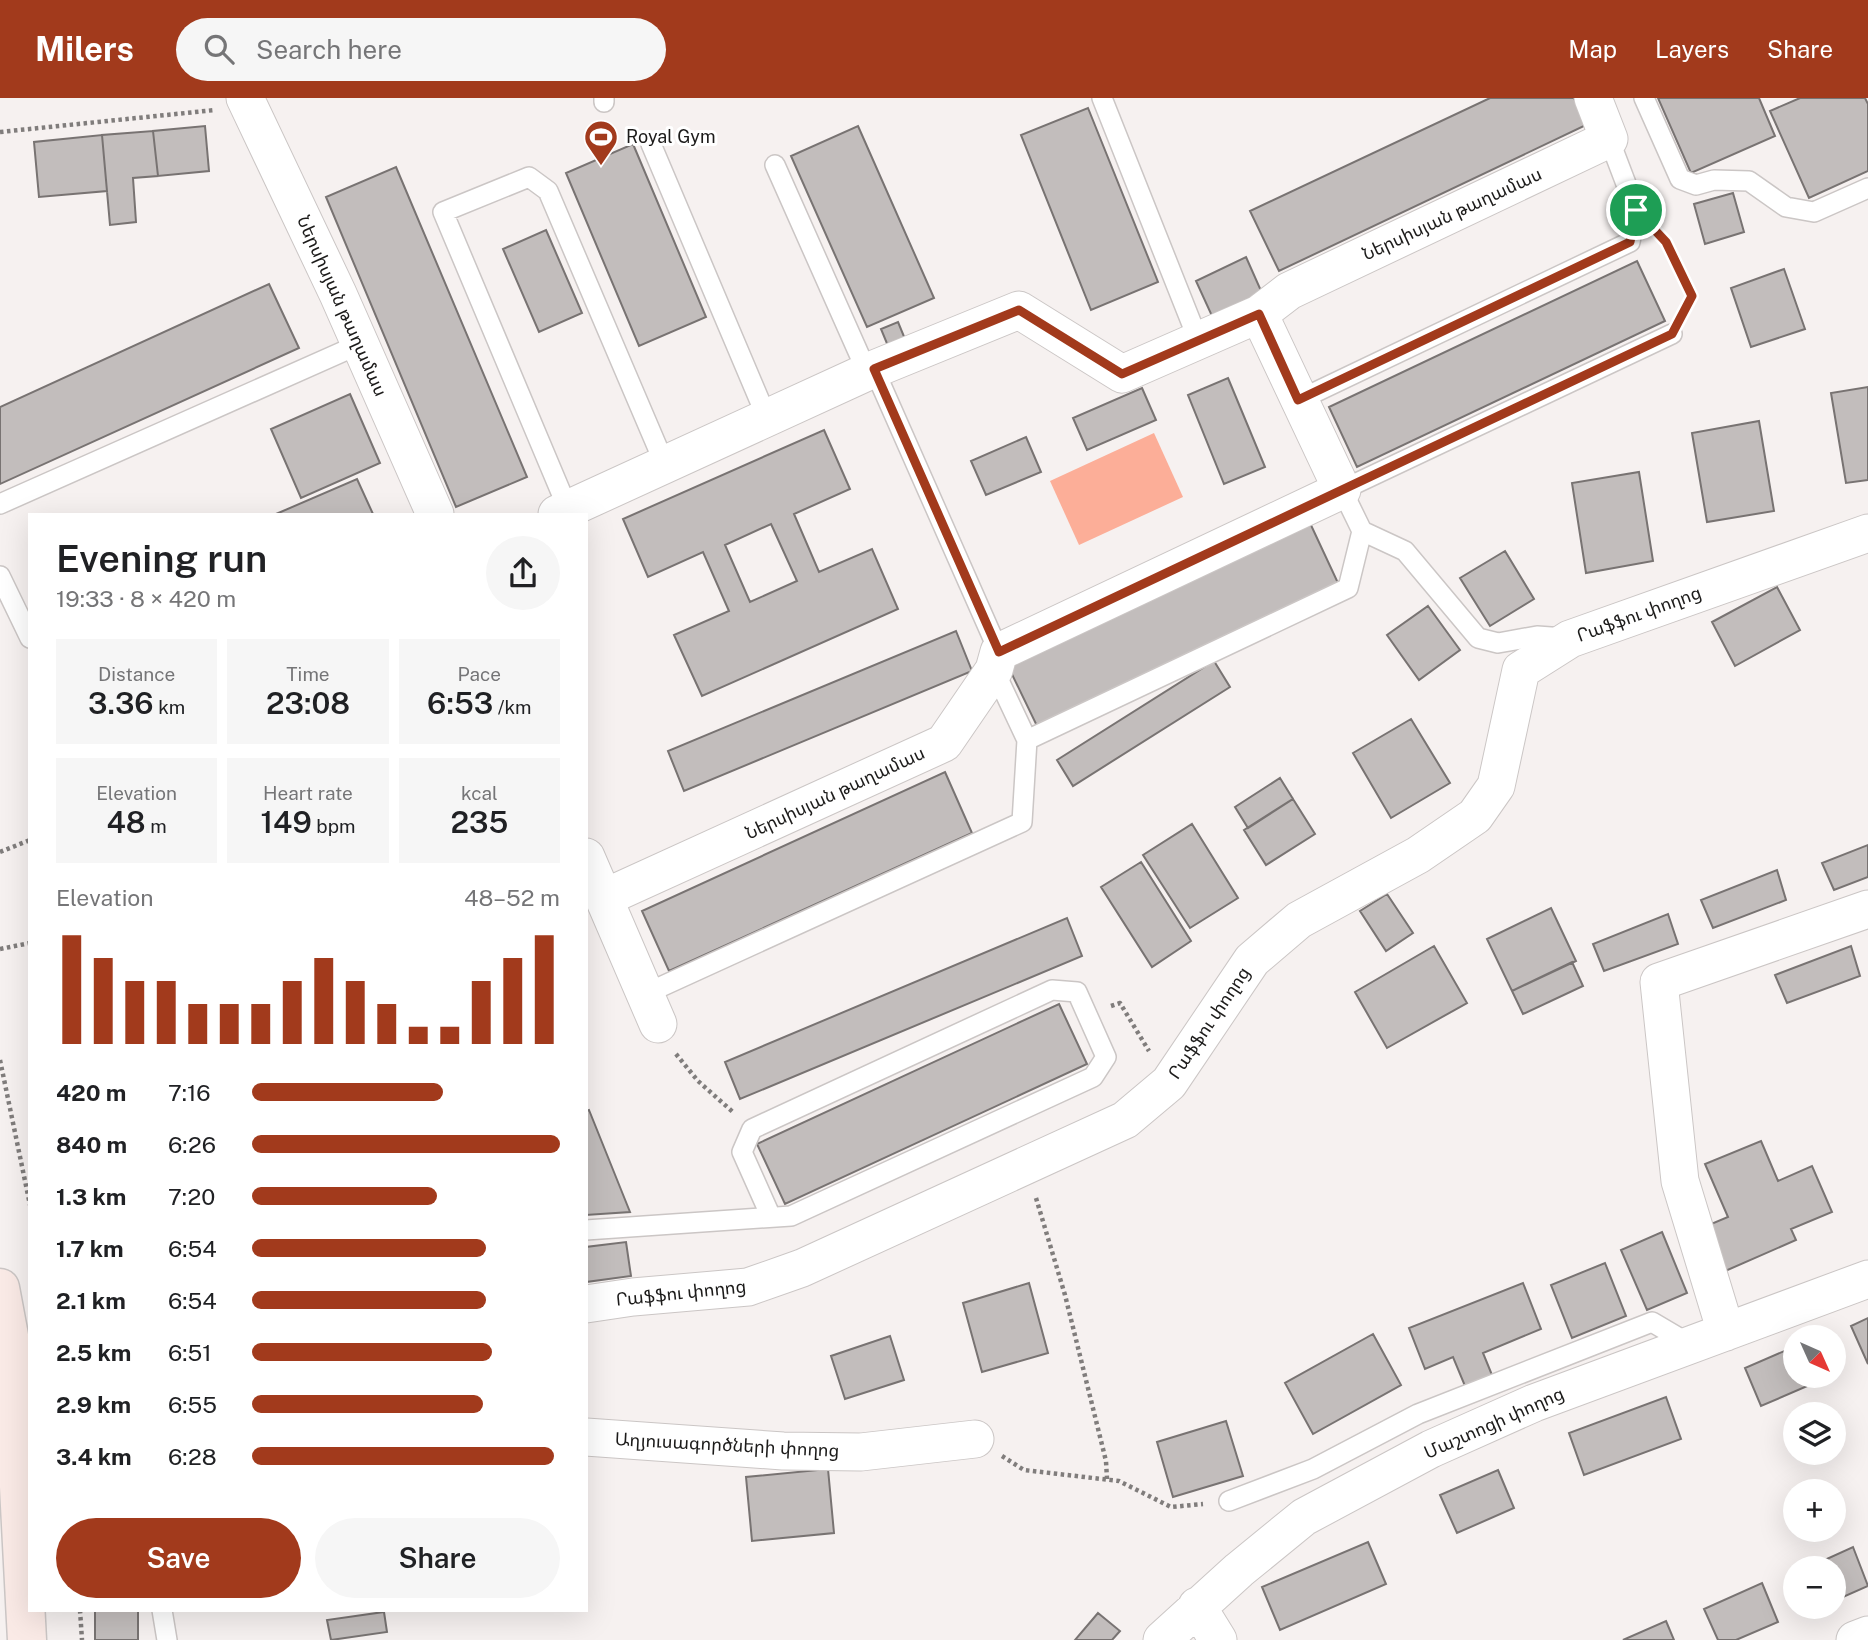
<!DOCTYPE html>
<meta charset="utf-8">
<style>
body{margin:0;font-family:"Public Sans","Noto Sans Armenian",sans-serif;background:#f6f6f6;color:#202124;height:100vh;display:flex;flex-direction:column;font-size:26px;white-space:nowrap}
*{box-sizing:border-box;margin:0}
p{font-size:23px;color:#757577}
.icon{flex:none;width:38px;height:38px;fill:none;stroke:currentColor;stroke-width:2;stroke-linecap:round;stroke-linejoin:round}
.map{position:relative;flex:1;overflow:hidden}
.details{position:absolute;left:28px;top:415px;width:560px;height:1099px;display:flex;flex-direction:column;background:#fff;border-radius:0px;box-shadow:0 7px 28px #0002}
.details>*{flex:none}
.needle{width:46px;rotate:135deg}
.controls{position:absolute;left:1783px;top:1227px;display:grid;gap:14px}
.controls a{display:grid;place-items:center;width:63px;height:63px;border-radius:50%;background:#fff;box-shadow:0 7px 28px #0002;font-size:35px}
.pin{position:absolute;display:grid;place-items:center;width:60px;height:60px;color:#fff;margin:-30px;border:4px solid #fff;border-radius:50%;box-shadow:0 2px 7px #0007}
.round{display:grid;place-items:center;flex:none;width:74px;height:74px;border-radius:37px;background:#f6f6f6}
.overview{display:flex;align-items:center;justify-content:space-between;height:119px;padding:0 28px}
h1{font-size:38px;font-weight:600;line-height:52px}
.figures{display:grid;grid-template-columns:repeat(3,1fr);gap:10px;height:119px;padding:7px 28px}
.figures div{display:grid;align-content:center;border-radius:0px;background:#f6f6f6;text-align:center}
.figures b{font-size:30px;font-weight:600}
.figures small{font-size:19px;font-weight:400}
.figures p{font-size:19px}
.chart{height:196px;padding:14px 28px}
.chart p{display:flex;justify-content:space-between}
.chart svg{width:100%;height:126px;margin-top:7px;stroke:#a23a1c;stroke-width:6}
.primary-button{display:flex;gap:14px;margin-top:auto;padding:14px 28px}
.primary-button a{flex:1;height:80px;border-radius:42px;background:#a23a1c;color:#fff;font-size:28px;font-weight:600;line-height:80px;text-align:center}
.primary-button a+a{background:#f6f6f6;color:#202124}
ul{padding:0 28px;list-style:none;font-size:23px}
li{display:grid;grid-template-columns:112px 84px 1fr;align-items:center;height:52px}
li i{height:18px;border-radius:9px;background:#a23a1c}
header{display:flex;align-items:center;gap:42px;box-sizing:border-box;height:98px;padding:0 35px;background:#a23a1c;color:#fff}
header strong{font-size:33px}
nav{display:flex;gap:38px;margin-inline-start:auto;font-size:24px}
.search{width:490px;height:63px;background:#f6f6f6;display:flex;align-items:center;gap:18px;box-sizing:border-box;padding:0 24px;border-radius:38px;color:#757577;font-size:26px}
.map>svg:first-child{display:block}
</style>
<header>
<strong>Milers</strong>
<div class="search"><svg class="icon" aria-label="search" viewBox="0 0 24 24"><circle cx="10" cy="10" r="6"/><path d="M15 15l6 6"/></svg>Search here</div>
<nav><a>Map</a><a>Layers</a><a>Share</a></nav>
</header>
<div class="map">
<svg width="1868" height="1542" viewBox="0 0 1868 1542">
<rect width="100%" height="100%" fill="#f6f1f0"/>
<path fill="#fcae98" d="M1154,335L1183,399L1079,447L1050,383Z"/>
<path fill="#c2bdbc" stroke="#787372" stroke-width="2" fill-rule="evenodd" d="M1490,0H1574L1586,27L1279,173L1250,113Z
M1658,0H1759L1775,38L1691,75Z
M1800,0H1865L1868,6V73L1809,100L1770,13Z
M1088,10L1158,184L1091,212L1021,37Z
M205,28L209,73L158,78L153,33Z
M858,28L934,200L867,229L791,58Z
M153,33L158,78L133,80L136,124L110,127L102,37Z
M102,37L107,93L39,99L34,44Z
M633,46L706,219L639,248L566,75Z
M396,69L527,379L456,409L326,99Z
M1733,95L1744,134L1705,146L1694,106Z
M546,132L582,215L539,234L503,151Z
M1246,159L1262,195L1212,218L1196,183Z
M1637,163L1665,223L1357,369L1329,309Z
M1784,171L1805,231L1751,249L1731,190Z
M269,186L299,250L0,386V309Z
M898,224L905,241L888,248L881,231Z
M1228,280L1265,369L1224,386L1188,297Z
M1868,289V382L1846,385L1831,295Z
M1142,290L1156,322L1087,352L1073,320Z
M350,296L380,365L301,400L271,331Z
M1759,323L1774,413L1707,424L1692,335Z
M824,332L850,391L794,416L819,474L872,451L898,511L702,598L674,537L729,513L703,454L648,479L623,421ZM771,426L797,483L750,504L725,447Z
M1026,339L1041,374L986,397L971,363Z
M1639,374L1653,463L1586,475L1572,385Z
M357,381L373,416H276Z
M1310,425L1338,485L1037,628L1008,568Z
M1505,453L1534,501L1490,528L1460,480Z
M1777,489L1800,532L1735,568L1712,524Z
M1428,508L1460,552L1419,582L1387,537Z
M956,533L972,573L684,693L668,653Z
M1214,563L1230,589L1073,688L1057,662Z
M1411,621L1450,685L1391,720L1353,655Z
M945,674L972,735L669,873L642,813Z
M1280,680L1293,701L1248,730L1235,709Z
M1293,701L1315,736L1266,767L1244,732Z
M1192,726L1238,800L1190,830L1143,757Z
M1868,747V779L1834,792L1822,765Z
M1141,764L1191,843L1152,869L1101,789Z
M1777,772L1786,802L1713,830L1701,802Z
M1387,796L1413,835L1386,853L1360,813Z
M1551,810L1576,863L1512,893L1487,841Z
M1668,816L1678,846L1604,873L1593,846Z
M1067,820L1082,858L740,1001L725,964Z
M1434,848L1467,905L1387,950L1355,894Z
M1851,848L1860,878L1787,905L1775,877Z
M1572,864L1583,888L1523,916L1512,893Z
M1059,906L1087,966L785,1106L757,1046Z
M589,1012L630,1114L586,1117V1013Z
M1761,1043L1778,1083L1812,1068L1832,1114L1791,1131L1796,1142L1723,1174L1704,1129L1728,1119L1705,1066Z
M1662,1134L1687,1195L1647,1212L1621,1152Z
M626,1144L631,1178L586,1184V1149Z
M1605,1165L1626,1218L1572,1240L1551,1187Z
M1029,1185L1048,1255L982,1274L963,1205Z
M1523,1185L1541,1231L1483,1255L1492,1277L1465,1288L1453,1259L1425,1271L1409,1230Z
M1868,1220V1266L1851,1228Z
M1373,1236L1401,1287L1313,1336L1285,1285Z
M890,1238L904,1282L845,1301L831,1258Z
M1796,1248V1278H1817L1819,1283L1761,1308L1745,1270Z
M1666,1299L1681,1341L1584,1377L1569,1335Z
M1226,1323L1243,1378L1173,1399L1157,1344Z
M828,1371L834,1435L752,1443L746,1379Z
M1498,1372L1514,1410L1457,1435L1440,1397Z
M1368,1444L1386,1486L1280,1532L1262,1489Z
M1853,1449L1868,1488L1834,1503V1470H1807Z
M1762,1485L1778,1524L1736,1542H1718L1704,1511Z
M95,1512H138V1542H95Z
M384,1514L387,1534L331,1542L327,1522Z
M1098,1515L1120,1533L1112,1542H1075Z
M1666,1523L1674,1542H1623Z"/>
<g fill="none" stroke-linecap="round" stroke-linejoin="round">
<g stroke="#cbc6c5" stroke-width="22">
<path id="lane" d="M604,0V4
M1102,0L1199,244
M1644,0L1680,81L1696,87L1714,82L1749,83L1786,109L1814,114L1868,90
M651,46L767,320
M775,67L867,274
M874,271L999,554
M1299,302L1630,144L1636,112L1609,41
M0,406L360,246
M568,411L443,114L529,79L548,93L665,367
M0,478L30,540
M1565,540L1537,538L1498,545L1478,540L1405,453L1362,433L1342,392L1672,236
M994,572L1027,642
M645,896L1022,724L1027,642L1348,490L1362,433
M586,1132L791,1118L1093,979L1106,959L1077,894L1052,892L752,1031L742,1054L771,1119
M1229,1403L1313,1371L1418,1316L1652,1224L1691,1247
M162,1512L167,1542"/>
</g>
<g stroke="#cbc6c5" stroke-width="39">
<path id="street" d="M245,0L338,196L435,416
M557,416L867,274L1019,212L1122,276L1259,216L1289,193L1609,41L1593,0
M586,759L658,926
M604,800L944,645L994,572L999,554L1342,392L1259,216
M586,1206L633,1199L748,1189L802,1170L1125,1022L1169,985L1252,862L1299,822L1418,757L1475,718L1496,688L1521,572L1570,541L1868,435
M1726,1234L1680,1083L1659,884L1868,811
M586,1339L783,1353L861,1354L975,1341
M1197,1508L1218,1542
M1162,1542L1239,1472L1304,1419L1431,1351L1534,1305L1868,1181
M1855,1542L1868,1537"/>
</g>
<g stroke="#cbc6c5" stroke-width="41">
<path id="secondary" d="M0,1190L12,1254L27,1542"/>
</g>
<path stroke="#807d7c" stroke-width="4.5" stroke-dasharray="3.5 3.5" stroke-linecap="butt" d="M0,34L215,12
M1658,135L1666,143L1692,198L1684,213
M0,754L30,742
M0,851L30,845
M1111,908L1120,905L1149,953
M676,956L698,983L734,1015
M0,962L30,1107
M1036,1100L1065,1197L1106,1363L1107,1381
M1002,1358L1024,1372L1119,1383L1171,1409L1203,1406
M80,1512L82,1542"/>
<use href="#lane" stroke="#fff" stroke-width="19"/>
<use href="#street" stroke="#fff" stroke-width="37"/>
<use href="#secondary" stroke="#faeae6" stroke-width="38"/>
</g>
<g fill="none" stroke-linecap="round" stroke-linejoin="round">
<g stroke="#fff" stroke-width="14">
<path id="route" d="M1636,112L1666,144L1692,198L1672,236L999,554L874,271L1019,212L1122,276L1259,216L1298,302L1630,144Z"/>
</g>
<use href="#route" stroke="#a23a1c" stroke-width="9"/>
</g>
<defs>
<g id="stadium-pin" transform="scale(1.75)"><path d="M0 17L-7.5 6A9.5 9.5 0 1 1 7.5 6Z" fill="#a23a1c" stroke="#fff"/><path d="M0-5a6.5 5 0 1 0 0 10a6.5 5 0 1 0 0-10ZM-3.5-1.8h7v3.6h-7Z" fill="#fff"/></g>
</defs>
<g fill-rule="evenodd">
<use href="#stadium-pin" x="601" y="39"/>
</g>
<g text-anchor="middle" stroke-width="6" stroke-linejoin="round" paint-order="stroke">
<g font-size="18" fill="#1c1b1a" stroke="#fff" text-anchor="start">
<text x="626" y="45">Royal Gym</text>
</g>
<g font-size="18" fill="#1c1b1a" stroke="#fff">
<text transform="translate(1452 116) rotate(-25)" y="6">Ներսիսյան թաղամաս</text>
<text transform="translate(342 208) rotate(66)" y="6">Ներսիսյան թաղամաս</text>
<text transform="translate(1639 516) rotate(-20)" y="6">Րաֆֆու փողոց</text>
<text transform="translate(835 695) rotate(-25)" y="6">Ներսիսյան թաղամաս</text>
<text transform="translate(1209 925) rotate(-56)" y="6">Րաֆֆու փողոց</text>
<text transform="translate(681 1195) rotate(-6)" y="6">Րաֆֆու փողոց</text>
<text transform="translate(1494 1325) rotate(-24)" y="6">Մաշտոցի փողոց</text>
<text transform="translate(727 1347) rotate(3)" y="6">Աղյուսագործների փողոց</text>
</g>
</g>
</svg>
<div class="controls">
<a><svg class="needle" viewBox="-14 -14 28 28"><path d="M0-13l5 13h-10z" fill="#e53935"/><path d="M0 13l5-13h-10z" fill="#757577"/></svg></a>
<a><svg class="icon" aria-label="layers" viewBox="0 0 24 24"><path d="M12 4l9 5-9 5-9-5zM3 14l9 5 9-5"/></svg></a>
<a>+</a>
<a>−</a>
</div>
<div class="pin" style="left:1636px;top:112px;background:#1e9e55"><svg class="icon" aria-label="arrive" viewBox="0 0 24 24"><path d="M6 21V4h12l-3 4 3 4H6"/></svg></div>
<section class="details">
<div class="overview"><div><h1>Evening run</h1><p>19:33 · 8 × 420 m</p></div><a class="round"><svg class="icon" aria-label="share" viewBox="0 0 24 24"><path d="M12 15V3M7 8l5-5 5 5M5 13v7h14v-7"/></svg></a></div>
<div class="figures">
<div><p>Distance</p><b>3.36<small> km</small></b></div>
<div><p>Time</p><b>23:08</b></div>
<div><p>Pace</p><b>6:53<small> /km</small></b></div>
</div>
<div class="figures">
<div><p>Elevation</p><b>48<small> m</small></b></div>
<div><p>Heart rate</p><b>149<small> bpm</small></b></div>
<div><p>kcal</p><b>235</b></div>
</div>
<div class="chart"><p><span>Elevation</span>48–52 m</p>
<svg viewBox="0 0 160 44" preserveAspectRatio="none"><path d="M5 44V6M15 44V14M25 44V22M35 44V22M45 44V30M55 44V30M65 44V30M75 44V22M85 44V14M95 44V22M105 44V30M115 44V38M125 44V38M135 44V22M145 44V14M155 44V6"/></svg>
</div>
<ul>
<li><b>420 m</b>7:16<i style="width:62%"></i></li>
<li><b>840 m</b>6:26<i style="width:100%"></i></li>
<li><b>1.3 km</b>7:20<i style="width:60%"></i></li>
<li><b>1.7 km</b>6:54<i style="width:76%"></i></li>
<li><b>2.1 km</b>6:54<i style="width:76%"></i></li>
<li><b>2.5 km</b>6:51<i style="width:78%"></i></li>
<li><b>2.9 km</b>6:55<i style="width:75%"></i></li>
<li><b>3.4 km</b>6:28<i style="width:98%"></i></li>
</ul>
<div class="primary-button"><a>Save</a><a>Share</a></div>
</section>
</div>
